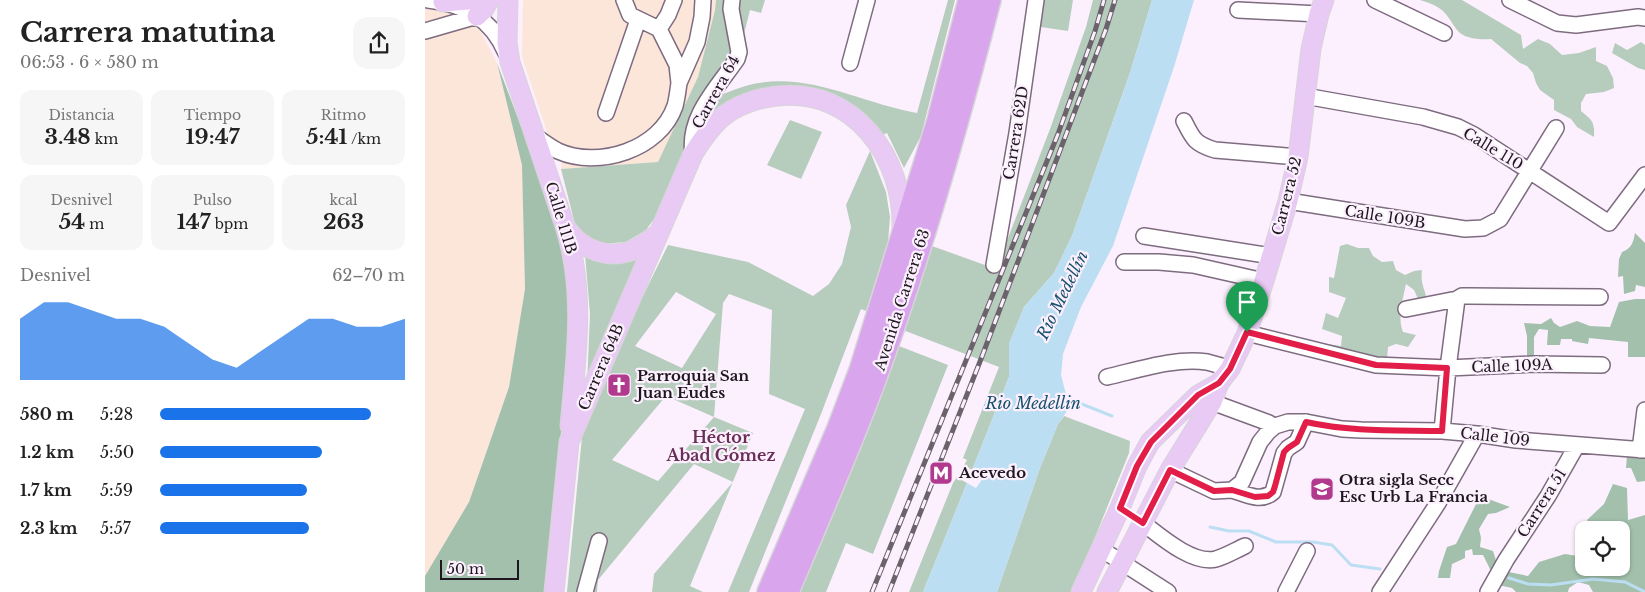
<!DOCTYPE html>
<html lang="es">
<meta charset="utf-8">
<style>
body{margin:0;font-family:"Libre Baskerville",serif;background:#f6f6f6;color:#222;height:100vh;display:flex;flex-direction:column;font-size:19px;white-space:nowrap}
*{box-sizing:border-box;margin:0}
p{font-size:16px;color:#767676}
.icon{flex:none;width:28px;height:28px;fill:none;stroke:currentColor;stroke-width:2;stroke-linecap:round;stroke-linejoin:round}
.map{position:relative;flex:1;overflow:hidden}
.drawer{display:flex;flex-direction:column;background:#fff;width:425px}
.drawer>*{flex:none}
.controls{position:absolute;left:1150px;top:521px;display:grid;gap:10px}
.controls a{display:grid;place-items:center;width:55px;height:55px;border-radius:10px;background:#fff;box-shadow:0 1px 4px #0004;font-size:25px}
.scale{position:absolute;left:15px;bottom:12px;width:79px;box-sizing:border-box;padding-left:5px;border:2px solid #1e171f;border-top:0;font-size:14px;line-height:18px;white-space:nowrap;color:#1e171f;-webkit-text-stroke:4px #fdf0fe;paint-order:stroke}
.pin{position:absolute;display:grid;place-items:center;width:42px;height:42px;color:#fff;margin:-51px -21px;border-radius:50% 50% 50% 0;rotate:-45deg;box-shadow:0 0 5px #0007}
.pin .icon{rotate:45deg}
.round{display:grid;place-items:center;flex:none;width:52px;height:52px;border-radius:15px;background:#f6f6f6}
.overview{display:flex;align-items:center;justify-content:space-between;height:85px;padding:0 20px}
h1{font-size:28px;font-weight:700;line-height:38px}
.stats{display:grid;grid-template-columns:repeat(3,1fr);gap:8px;height:85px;padding:5px 20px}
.stats div{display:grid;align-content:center;border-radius:12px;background:#f6f6f6;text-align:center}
.stats b{font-size:21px;font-weight:700}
.stats small{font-size:14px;font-weight:400}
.stats p{font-size:14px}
.chart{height:140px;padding:10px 20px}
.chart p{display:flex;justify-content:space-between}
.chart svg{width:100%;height:90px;margin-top:5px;fill:#1a73e8;opacity:.7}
ul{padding:0 20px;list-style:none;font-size:16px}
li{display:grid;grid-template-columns:80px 60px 1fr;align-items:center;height:38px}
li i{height:12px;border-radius:6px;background:#1a73e8}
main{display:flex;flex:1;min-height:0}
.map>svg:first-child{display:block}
</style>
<main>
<section class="drawer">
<div class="overview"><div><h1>Carrera matutina</h1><p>06:53 · 6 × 580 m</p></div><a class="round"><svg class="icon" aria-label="share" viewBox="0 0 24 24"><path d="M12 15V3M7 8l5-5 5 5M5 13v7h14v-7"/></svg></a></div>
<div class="stats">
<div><p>Distancia</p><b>3.48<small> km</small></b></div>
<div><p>Tiempo</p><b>19:47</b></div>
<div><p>Ritmo</p><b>5:41<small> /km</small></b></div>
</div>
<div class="stats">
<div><p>Desnivel</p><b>54<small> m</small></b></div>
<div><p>Pulso</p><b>147<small> bpm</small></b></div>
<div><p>kcal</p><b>263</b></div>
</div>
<div class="chart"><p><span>Desnivel</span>62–70 m</p>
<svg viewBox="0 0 160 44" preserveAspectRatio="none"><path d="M0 44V14L10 6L20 6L30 10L40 14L50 14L60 18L70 26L80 34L90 38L100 30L110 22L120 14L130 14L140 18L150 18L160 14V44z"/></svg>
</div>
<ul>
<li><b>580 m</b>5:28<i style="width:86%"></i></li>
<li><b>1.2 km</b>5:50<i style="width:66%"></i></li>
<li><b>1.7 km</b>5:59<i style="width:60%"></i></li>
<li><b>2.3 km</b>5:57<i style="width:61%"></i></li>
</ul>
</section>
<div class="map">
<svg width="1220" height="592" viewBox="0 0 1220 592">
<rect width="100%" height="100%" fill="#fdf0fe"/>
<path fill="#fce6d9" d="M98,0H291L290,10L273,77L233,162L136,169L139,145L124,138L97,57Z
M0,9L24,12L55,30L72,63L97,165L100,289L84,387L44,502L0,576Z"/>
<path fill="#b6ccbc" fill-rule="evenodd" d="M291,0H340L336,13L325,10L317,42L262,150L234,212L221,230L201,242L178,244L160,236L150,224L136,169L233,162L273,77L290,10Z
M523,0H530L496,136L479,168L462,133L455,136L357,90L271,138L293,96C306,91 320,85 333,83C389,74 439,104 492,113Z
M613,0H648L643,31L609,26Z
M668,0H727L705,73L647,236L629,273L599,307L584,344V377L547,470L539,465L542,460L538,458L574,367L478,330L507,246L571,269L625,129L661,27Z
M995,0H1037L1096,35L1098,49L1113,39L1125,44L1137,55L1154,53L1171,47V61L1182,66L1188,78L1189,88L1179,92L1161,94L1156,103V111C1167,120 1170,122 1169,137L1152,127L1146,119L1129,110V100L1115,90L1111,83L1108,73L1102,66L1095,63L1066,39C1055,40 1039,39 1032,30C1026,22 1022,13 1014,8C1008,4 1001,2 995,0Z
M1216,42L1220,45V70L1213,68L1187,53L1190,43L1202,50Z
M365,120L397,132L376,179L342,165Z
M445,151L461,192L465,217L463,242L441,311L436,309L396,414L324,592H303L380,409L344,394L347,310L304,294L298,303L289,417L328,433L265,586L278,592H227L229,574L308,482L269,464L173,580L172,592H142L159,416L243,245L323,262L388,296L404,284L417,264L426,227L421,205ZM251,292L291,314L257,368L210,346ZM241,396L289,417L233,481L187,460Z
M922,244L933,248H944L948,256L957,262L968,261L971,270L980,275L989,271L997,270C995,284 1000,288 1002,301H994L989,290L981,284C978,299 972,317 978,332L991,335L983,347L971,344L963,347L962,360L867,339L916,346L917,336L897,329L901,313L913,318L921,298L904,292V277L909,278L915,246Z
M217,253L162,386L165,314L160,254Z
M474,346L523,365L448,554L421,543L401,592H374L435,448Z
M639,416L705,441L704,453L648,592H572L615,468L633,424Z
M532,477L542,483L498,592H484L528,483Z"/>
<path fill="#a2c0ab" d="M72,63L122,195L141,257L145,322L137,423L119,592H0V576L44,502L84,387L100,289L97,165Z
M1210,233L1220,243V287L1211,285L1210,291L1199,294L1198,276L1193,277L1194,259L1197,252C1207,248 1208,243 1210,233Z
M1210,299H1220V357H1203V342L1164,338L1163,344L1147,341V339H1136L1135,345H1122L1123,330L1114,329L1109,337V356H1102V336L1099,323L1116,324L1126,318L1129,323L1135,327L1152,321L1165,326L1185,327L1194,302Z
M1220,454V481L1212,482L1206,468H1201L1202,455Z
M1188,484L1202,488L1203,520L1220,515V592H1168L1164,585L1153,582L1144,588L1143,592H1091L1087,588L1073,585L1058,555H1048L1047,549L1040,551V558L1027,564L1025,578H1013L1014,571L1022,547L1031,544L1055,496L1085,507L1071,513L1063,514L1054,529L1056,538L1055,547L1068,551L1074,570L1103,576L1114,562L1140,554L1159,557V568H1196V530H1168L1162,520L1179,504Z"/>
<path fill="#bcdef2" d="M727,0H769L749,67L688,246L656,307L638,354L636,375L642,398V411L633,424L615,468L572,592H498L542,483L551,488L558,478L547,470L584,377V344L599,307L629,273L647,236L705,73Z"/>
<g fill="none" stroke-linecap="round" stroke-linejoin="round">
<path stroke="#bcdef2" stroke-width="3" d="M639,397L687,416
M785,527L804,531H824L851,542H888L907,545L926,565L955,569
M1084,578L1103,584L1126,585L1168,579L1200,582L1220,592"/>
<g stroke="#7e6b80" stroke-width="18">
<path id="minor" d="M3,0C40,4 66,18 81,53
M199,0L205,15L234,29L252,65L254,83L272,42L277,17L278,0
M950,0L1019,33
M1085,0L1132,23L1151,25L1213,17L1220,18
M813,10L894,14
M234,29L243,15L249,0
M0,31L52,16
M425,63L442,0
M880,96L998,117L1033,127L1049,135L1184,223L1220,175
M181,113L213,20
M759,121C768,139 770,144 790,150L873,157
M110,136C117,141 125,147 133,151C173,169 235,150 250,106C252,99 253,90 254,83
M268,154C262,117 293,87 312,59L314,52L306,9L307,0
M863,201L1040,229L1058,228L1075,219L1131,128
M719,236L847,256
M699,262H734L768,265L839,281
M569,265L592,133L611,0
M981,309L1032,299L1037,296H1043L1175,297
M822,333L951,365L1023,368L1109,364L1177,365
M682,377C713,370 751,357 782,362C790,364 797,366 805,369
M787,402L844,423
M1017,431L1023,368L1032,299
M1215,450L1220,410
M745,470L789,491L807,490L817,482L835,442L843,432L850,426L863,422H881L917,429L936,430L1017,431L1052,434L1091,440L1220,450
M807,490C821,494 836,503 848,492L859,453L863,448L872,442L881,422
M718,523C735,536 768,565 791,559C801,556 811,550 820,546
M676,549L743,592
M160,592L174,541
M861,592L882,551
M955,592L1013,503L1052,434
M1063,592L1081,560L1123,496L1152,445"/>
</g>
<g stroke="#d6d5d7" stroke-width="21">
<path id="major" d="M83,0L82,43L85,62L140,226C161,291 151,359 145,426
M18,2L43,0
M52,16L59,9L64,0
M142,229C157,250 184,260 208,250C217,246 226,239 234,233
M129,592L144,442L268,154C276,141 284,129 296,118C311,105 333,98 352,96C429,87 479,158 477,228
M656,592L695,508L712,466L725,442L773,395L794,383
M682,592L745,470L787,402L794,383L805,369L822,333L839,281L863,201L873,157L886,49L894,14L899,0"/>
</g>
<g stroke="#d6d5d7" stroke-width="24">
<path id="highway" d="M343,592L413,428L435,370L513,120L544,0
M363,592C392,523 423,453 449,383C495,258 532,129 565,0"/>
</g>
<use href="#minor" stroke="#fff" stroke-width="15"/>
<use href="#major" stroke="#e8caf5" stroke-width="19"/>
<use href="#highway" stroke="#d9a6ee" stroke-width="21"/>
<g stroke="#6b626c" stroke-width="5">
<path id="rail" d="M447,592L633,134L670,31L679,0
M464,592L556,359L681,29L690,0"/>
</g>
<use href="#rail" stroke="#fdf0fe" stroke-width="3" stroke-dasharray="9" stroke-linecap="butt"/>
</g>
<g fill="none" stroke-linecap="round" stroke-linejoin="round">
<g stroke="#fff" stroke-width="10">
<path id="route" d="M822,332L951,365L1022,368L1017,431C971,430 926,432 881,422L872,442L863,448L859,452L850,486L848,492L843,496L830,497L807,490L789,491L745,470L718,523L695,508L712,466L726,442L773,395L794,383L805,369Z"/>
</g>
<use href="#route" stroke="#e11d48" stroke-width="6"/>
</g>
<defs>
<g id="church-square" transform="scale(1.25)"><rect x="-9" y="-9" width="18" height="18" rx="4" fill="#b13a8f" stroke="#fdf0fe"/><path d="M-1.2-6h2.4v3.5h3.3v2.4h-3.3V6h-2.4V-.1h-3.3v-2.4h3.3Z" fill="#fff"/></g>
<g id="metro-square" transform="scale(1.25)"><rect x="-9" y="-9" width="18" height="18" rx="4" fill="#b13a8f" stroke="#fdf0fe"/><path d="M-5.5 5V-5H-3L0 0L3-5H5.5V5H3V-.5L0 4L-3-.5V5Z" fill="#fff"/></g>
<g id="school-square" transform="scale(1.25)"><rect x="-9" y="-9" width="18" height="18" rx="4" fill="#b13a8f" stroke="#fdf0fe"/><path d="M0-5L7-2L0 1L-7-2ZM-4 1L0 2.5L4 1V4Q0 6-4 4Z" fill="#fff"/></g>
</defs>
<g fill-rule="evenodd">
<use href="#church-square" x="194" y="385"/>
<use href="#metro-square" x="516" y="473"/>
<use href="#school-square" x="897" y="489"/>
</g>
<g text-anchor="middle" stroke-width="4.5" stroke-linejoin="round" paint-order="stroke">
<g font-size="15" fill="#1e171f" stroke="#fdf0fe">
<text transform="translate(291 92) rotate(-61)" y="5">Carrera 64</text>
<text transform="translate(591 133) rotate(-81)" y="5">Carrera 62D</text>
<text transform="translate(1068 149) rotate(31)" y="5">Calle 110</text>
<text transform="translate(862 196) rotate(-76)" y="5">Carrera 52</text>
<text transform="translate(960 217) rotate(9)" y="5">Calle 109B</text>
<text transform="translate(136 218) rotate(73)" y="5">Calle 111B</text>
<text transform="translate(477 300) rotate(-72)" y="5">Avenida Carrera 63</text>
<text transform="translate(1087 366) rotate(-2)" y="5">Calle 109A</text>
<text transform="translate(176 367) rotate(-67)" y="5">Carrera 64B</text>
<text transform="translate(1070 437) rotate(7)" y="5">Calle 109</text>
<text transform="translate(1117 503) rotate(-58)" y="5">Carrera 51</text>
</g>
<g font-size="15" font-weight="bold" fill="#1e171f" stroke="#fdf0fe" text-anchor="start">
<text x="212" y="381">Parroquia San<tspan x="212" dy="17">Juan Eudes</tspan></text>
<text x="534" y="478">Acevedo</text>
<text x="914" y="485">Otra sigla Secc<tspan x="914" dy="17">Esc Urb La Francia</tspan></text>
</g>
<g font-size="16" font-style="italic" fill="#16516d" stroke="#fdf0fe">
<text transform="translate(637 295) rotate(-64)" y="6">Río Medellín</text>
<text x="608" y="409">Rio Medellin</text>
</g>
<g font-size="16" font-weight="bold" fill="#692e56" stroke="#fdf0fe">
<text x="296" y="443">Héctor<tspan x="296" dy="18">Abad Gómez</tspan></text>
</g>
</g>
</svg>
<div class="controls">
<a><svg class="icon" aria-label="locate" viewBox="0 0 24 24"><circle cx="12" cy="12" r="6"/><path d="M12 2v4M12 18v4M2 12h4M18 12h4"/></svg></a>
</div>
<div class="scale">50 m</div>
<div class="pin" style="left:822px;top:332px;background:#1e9e55"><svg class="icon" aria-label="arrive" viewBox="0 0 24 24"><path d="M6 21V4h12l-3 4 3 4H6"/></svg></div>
</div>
</main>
